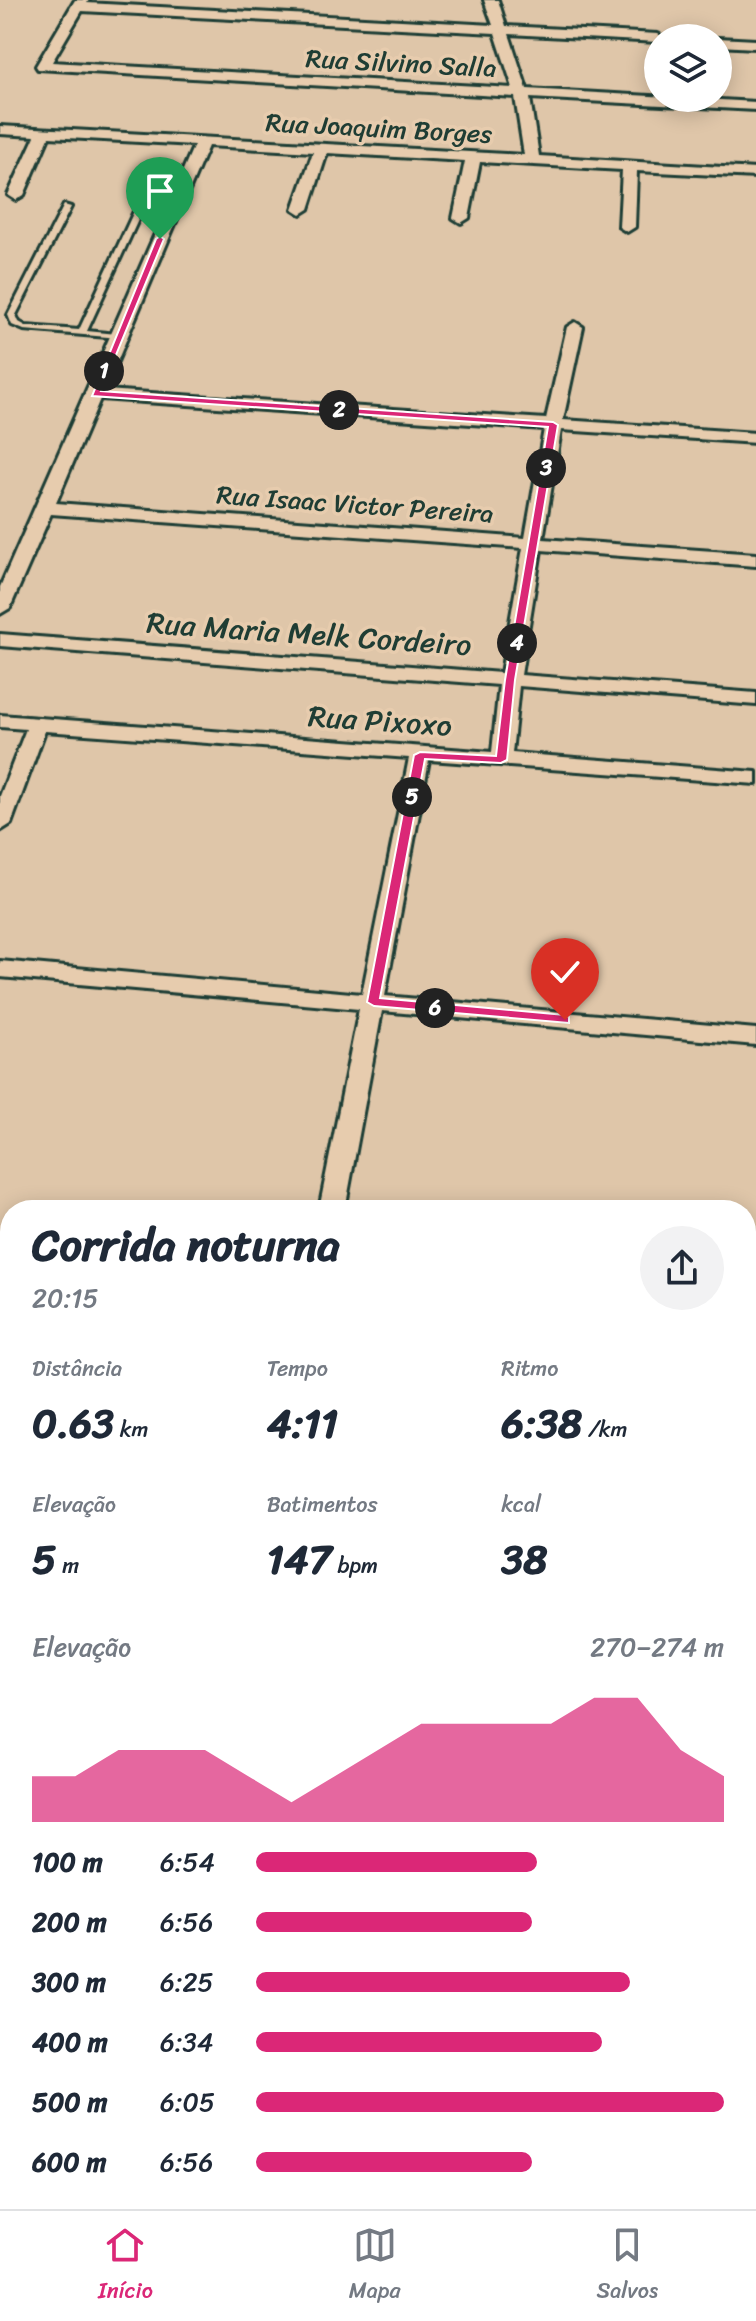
<!DOCTYPE html>
<html lang="pt">
<meta charset="utf-8">
<style>
body{margin:0;font-family:Sriracha,sans-serif;background:#f2f2f3;color:#1f2937;height:100vh;display:flex;flex-direction:column;font-size:30px;white-space:nowrap}
*{box-sizing:border-box;margin:0}
p{font-size:26px;color:#747a83}
.icon{flex:none;width:44px;height:44px;fill:none;stroke:currentColor;stroke-width:2;stroke-linecap:round;stroke-linejoin:round}
.map{position:relative;flex:1;overflow:hidden}
.side{position:absolute;left:0px;top:1200px;width:756px;height:1010px;display:flex;flex-direction:column;background:#fff;border-radius:32px 32px 0 0;box-shadow:0 4px 20px #0003}
.side>*{flex:none}
.tools{position:absolute;left:644px;top:24px;display:grid;gap:16px}
.tools a{display:grid;place-items:center;width:88px;height:88px;border-radius:50%;background:#fff;box-shadow:0 4px 20px #0003;font-size:40px}
.pin{position:absolute;display:grid;place-items:center;width:68px;height:68px;color:#fff;margin:-82px -34px;border-radius:50% 50% 50% 0;rotate:-45deg;box-shadow:0 0 8px #0007}
.pin .icon{rotate:45deg}
.km{position:absolute;width:40px;height:40px;margin:-20px;border-radius:50%;background:#222;color:#fff;font-size:22px;line-height:40px;text-align:center}
.round{display:grid;place-items:center;flex:none;width:84px;height:84px;border-radius:42px;background:#f2f2f3}
.head{display:flex;align-items:center;justify-content:space-between;height:136px;padding:0 32px}
h1{font-size:44px;font-weight:700;line-height:60px}
.figures{display:grid;grid-template-columns:repeat(3,1fr);gap:12px;height:136px;padding:8px 32px}
.figures div{display:grid;align-content:center}
.figures b{font-size:40px;font-weight:700}
.figures small{font-size:22px;font-weight:400}
.figures p{font-size:22px}
.chart{height:224px;padding:16px 32px}
.chart p{display:flex;justify-content:space-between}
.chart svg{width:100%;height:144px;margin-top:8px;fill:#db2777;opacity:.7}
ul{padding:0 32px;list-style:none;font-size:26px}
li{display:grid;grid-template-columns:128px 96px 1fr;align-items:center;height:60px}
li i{height:20px;border-radius:10px;background:#db2777}
.tab-bar{display:flex;justify-content:space-around;align-items:center;height:112px;border-top:2px solid #e0e1e3;background:#fff;font-size:22px;color:#747a83}
.tab-bar a{display:grid;justify-items:center;gap:4px}
.tab-bar .selected{color:#db2777}
.map>svg:first-child{display:block}
</style>
<div class="map">
<svg width="756" height="2209" viewBox="0 0 756 2209">
<rect width="100%" height="100%" fill="#dfc6a9"/>
<filter id="ink" filterUnits="userSpaceOnUse"><feTurbulence type="fractalNoise" baseFrequency=".0125" numOctaves="2"/><feDisplacementMap in="SourceGraphic" scale="16" xChannelSelector="R" yChannelSelector="G"/><feConvolveMatrix kernelMatrix="1 2 1 2 8 2 1 2 1" color-interpolation-filters="sRGB"/></filter>
<g filter="url(#ink)">
<g fill="none" stroke-linecap="round" stroke-linejoin="round">
<g stroke="#1f3d34" stroke-width="6">
<path id="service" d="M64,205L71,207L16,315L19,322L26,326L79,330L135,209L139,207L143,209L87,331L117,334L121,336L120,338L24,330L12,325L8,315Z"/>
</g>
<g stroke="#1f3d34" stroke-width="6">
<path id="minor" d="M75,0H89L87,3L493,25L484,0H498L506,26L658,34L665,38H658V42L509,34L527,89L756,102V110L530,98L539,156L756,169V177L637,171L635,227L627,232L619,227L622,170L480,162L469,218L461,223L453,218L465,161L327,153L309,209L301,214L293,209L313,152L208,146L105,390L546,419L567,327L575,322L583,327L563,420L756,433V443L561,430L543,539L756,554V566L541,550L521,675L756,693V705L519,686L512,753L756,772V784L429,760L385,996L756,1029V1045L382,1011L345,1210H319L359,1009L0,977V961L362,994L409,758L45,731L11,824L0,831V796L26,729L0,727V715L492,752L499,685L0,646V634L501,673L523,548L51,514L10,608L0,614V587L194,145L49,137L24,195L16,200L8,195L35,136L0,134V126L524,155L515,97L38,69L36,66ZM82,11L495,33L513,88L52,62ZM100,399L544,429L525,538L56,503Z
M718,38L756,40V48L718,46Z
M0,1693L10,1694V1720L0,1719Z
M746,1782L756,1784V1812L746,1810Z
M122,2200H156L154,2209H120Z"/>
</g>
<g stroke="#1f3d34" stroke-width="6">
<path id="secondary" d="M0,1280L10,1281V1309L0,1308Z
M746,1355L756,1356V1386L746,1385Z"/>
</g>
<use href="#service" fill="#e7ccae" fill-rule="evenodd"/>
<use href="#minor" fill="#e7ccae" fill-rule="evenodd"/>
<use href="#secondary" fill="#e7ccae" fill-rule="evenodd"/>
</g>
</g>
<path fill="#db2777" stroke="#fff" stroke-width="2" d="M160,236L164,239L101,391L553,422L558,425L515,680L507,760L501,763L425,759L380,998L565,1015L569,1017V1023L374,1006L367,1002L414,755L420,752L496,756L505,680L548,427L92,396L156,239Z"/>
<g text-anchor="middle" stroke-width="7" stroke-linejoin="round" paint-order="stroke">
<g font-size="26" fill="#1f3d34" stroke="#e7ccae">
<text transform="translate(401 63) rotate(3)" y="9">Rua Silvino Salla</text>
<text transform="translate(379 128) rotate(3)" y="9">Rua Joaquim Borges</text>
<text transform="translate(355 504) rotate(4)" y="9">Rua Isaac Victor Pereira</text>
</g>
<g font-size="30" fill="#1f3d34" stroke="#e7ccae">
<text transform="translate(309 634) rotate(4)" y="10">Rua Maria Melk Cordeiro</text>
<text transform="translate(380 721) rotate(4)" y="10">Rua Pixoxo</text>
</g>
</g>
</svg>
<div class="tools">
<a><svg class="icon" aria-label="layers" viewBox="0 0 24 24"><path d="M12 4l9 5-9 5-9-5zM3 14l9 5 9-5"/></svg></a>
</div>
<div class="pin" style="left:160px;top:239px;background:#1e9e55"><svg class="icon" aria-label="arrive" viewBox="0 0 24 24"><path d="M6 21V4h12l-3 4 3 4H6"/></svg></div>
<div class="pin" style="left:565px;top:1020px;background:#d93025"><svg class="icon" aria-label="check" viewBox="0 0 24 24"><path d="M5 12l5 5 9-10"/></svg></div>
<b class="km" style="left:104px;top:371px">1</b>
<b class="km" style="left:339px;top:410px">2</b>
<b class="km" style="left:546px;top:468px">3</b>
<b class="km" style="left:517px;top:643px">4</b>
<b class="km" style="left:412px;top:797px">5</b>
<b class="km" style="left:435px;top:1008px">6</b>
<section class="side">
<div class="head"><div><h1>Corrida noturna</h1><p>20:15</p></div><a class="round"><svg class="icon" aria-label="share" viewBox="0 0 24 24"><path d="M12 15V3M7 8l5-5 5 5M5 13v7h14v-7"/></svg></a></div>
<div class="figures">
<div><p>Distância</p><b>0.63<small> km</small></b></div>
<div><p>Tempo</p><b>4:11</b></div>
<div><p>Ritmo</p><b>6:38<small> /km</small></b></div>
</div>
<div class="figures">
<div><p>Elevação</p><b>5<small> m</small></b></div>
<div><p>Batimentos</p><b>147<small> bpm</small></b></div>
<div><p>kcal</p><b>38</b></div>
</div>
<div class="chart"><p><span>Elevação</span>270–274 m</p>
<svg viewBox="0 0 160 44" preserveAspectRatio="none"><path d="M0 44V30L10 30L20 22L30 22L40 22L50 30L60 38L70 30L80 22L90 14L100 14L110 14L120 14L130 6L140 6L150 22L160 30V44z"/></svg>
</div>
<ul>
<li><b>100 m</b>6:54<i style="width:60%"></i></li>
<li><b>200 m</b>6:56<i style="width:59%"></i></li>
<li><b>300 m</b>6:25<i style="width:80%"></i></li>
<li><b>400 m</b>6:34<i style="width:74%"></i></li>
<li><b>500 m</b>6:05<i style="width:100%"></i></li>
<li><b>600 m</b>6:56<i style="width:59%"></i></li>
</ul>
</section>
</div>
<nav class="tab-bar">
<a class="selected"><svg class="icon" aria-label="home" viewBox="0 0 24 24"><path d="M3 11l9-7 9 7M6 9v11h12V9"/></svg>Início</a>
<a><svg class="icon" aria-label="map" viewBox="0 0 24 24"><path d="M3 6l6-2 6 2 6-2v14l-6 2-6-2-6 2zM9 4v14M15 6v14"/></svg>Mapa</a>
<a><svg class="icon" aria-label="saved" viewBox="0 0 24 24"><path d="M7 4h10v16l-5-4-5 4z"/></svg>Salvos</a>
</nav>
